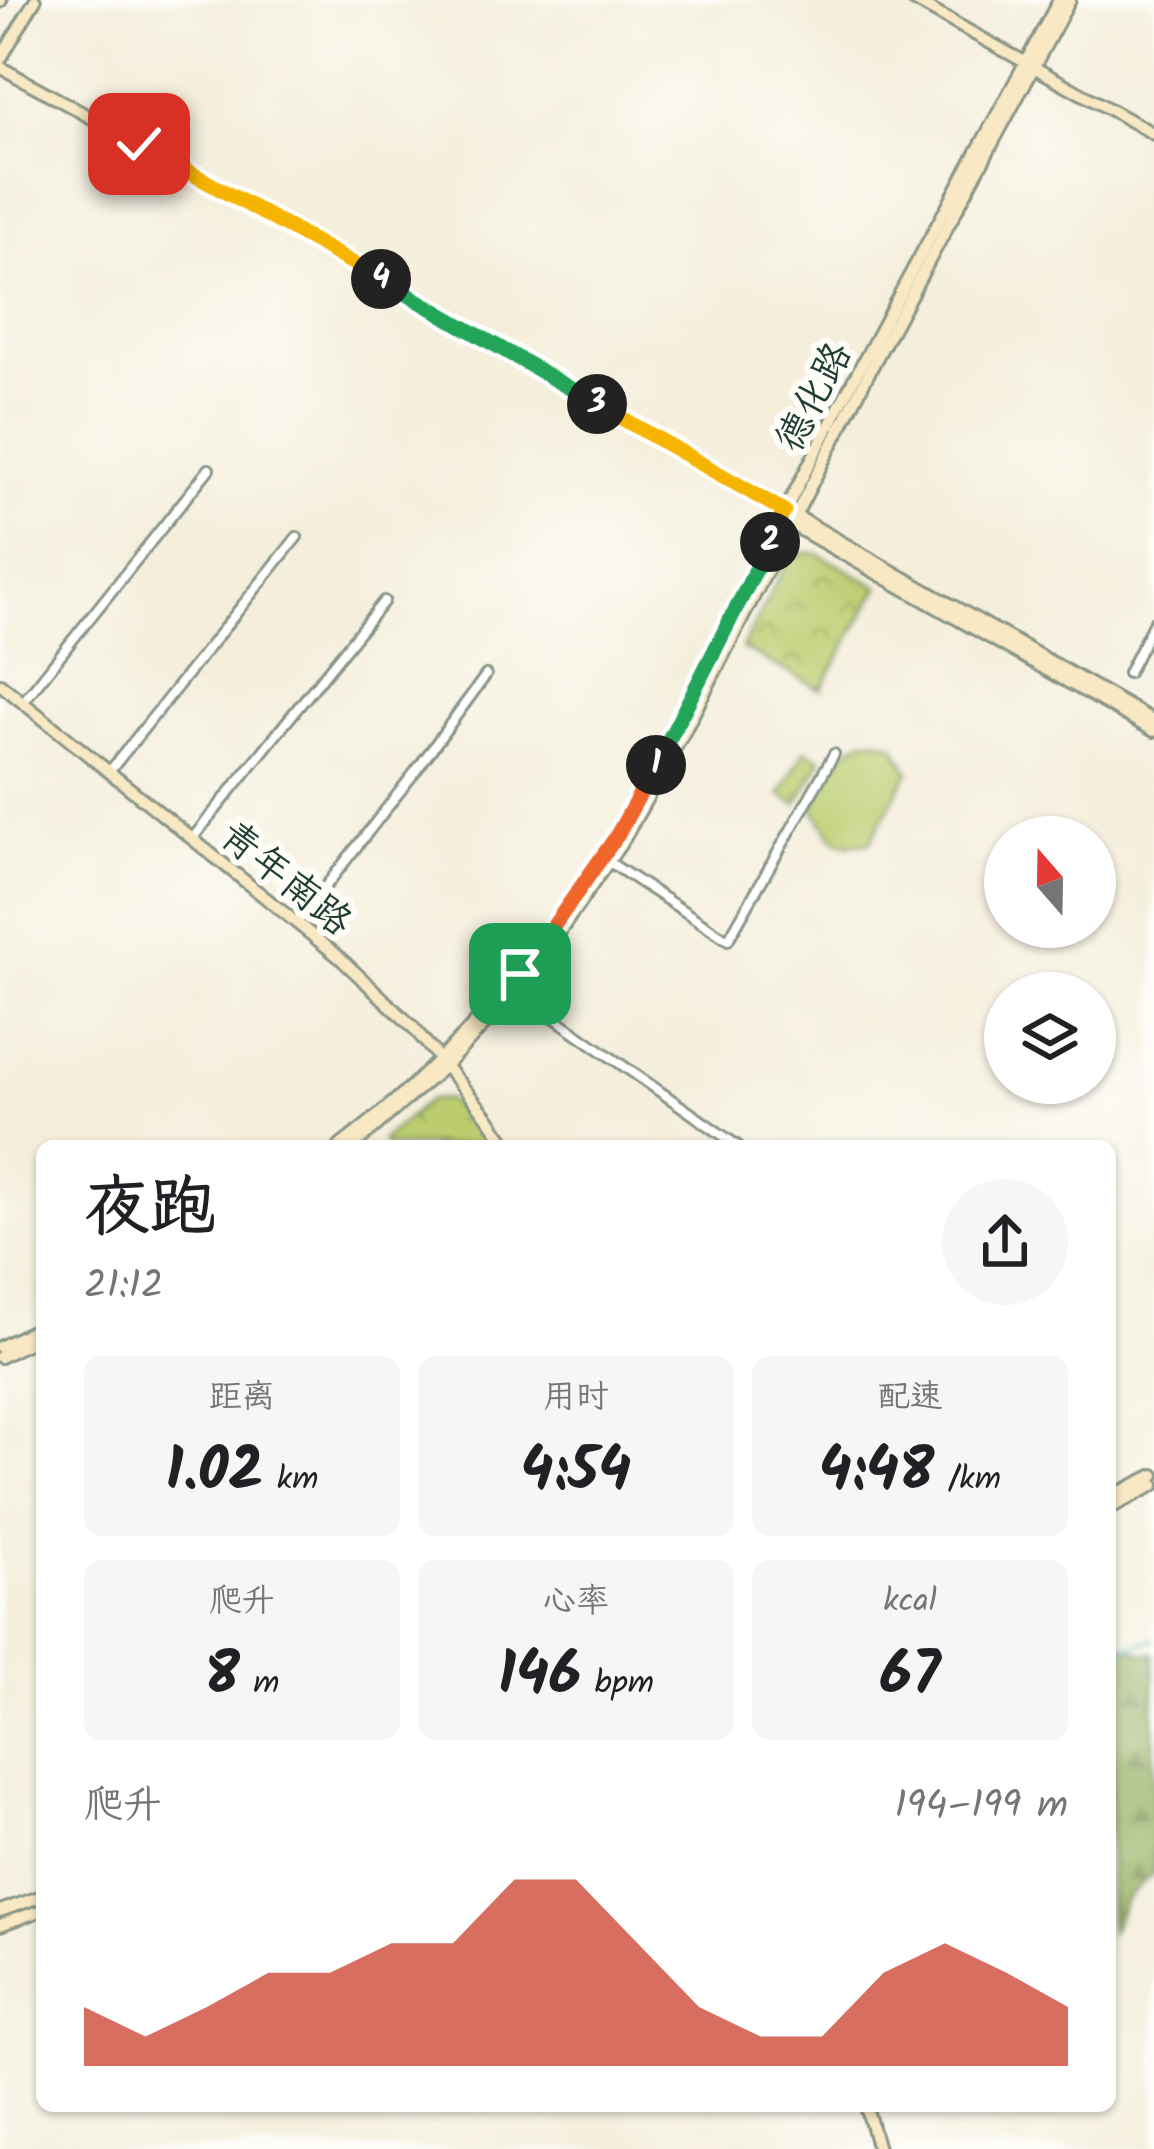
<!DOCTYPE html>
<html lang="zh">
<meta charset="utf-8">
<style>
body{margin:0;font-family:Kalam,"LXGW WenKai TC",sans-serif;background:#f6f6f6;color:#202124;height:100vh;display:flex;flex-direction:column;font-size:45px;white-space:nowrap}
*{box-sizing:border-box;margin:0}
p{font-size:39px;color:#757577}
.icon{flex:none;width:66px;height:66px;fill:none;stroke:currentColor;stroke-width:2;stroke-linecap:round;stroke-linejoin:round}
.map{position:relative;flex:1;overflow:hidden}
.panel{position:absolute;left:36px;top:1140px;width:1080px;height:972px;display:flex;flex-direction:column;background:#fff;border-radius:18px;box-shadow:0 3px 9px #0004}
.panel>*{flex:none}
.needle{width:78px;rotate:340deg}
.fabs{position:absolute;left:984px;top:816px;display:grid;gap:24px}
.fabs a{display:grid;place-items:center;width:132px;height:132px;border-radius:50%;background:#fff;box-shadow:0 3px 9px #0004;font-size:60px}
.pin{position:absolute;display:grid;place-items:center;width:102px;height:102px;color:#fff;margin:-51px;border-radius:24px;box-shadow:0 6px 18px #0006}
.km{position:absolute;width:60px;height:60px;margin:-30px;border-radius:50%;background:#222;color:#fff;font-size:33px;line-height:60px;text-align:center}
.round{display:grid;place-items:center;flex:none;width:126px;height:126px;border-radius:63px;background:#f6f6f6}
.overview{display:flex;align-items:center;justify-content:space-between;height:204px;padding:0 48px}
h1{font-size:66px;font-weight:600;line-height:90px}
.figures{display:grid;grid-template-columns:repeat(3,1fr);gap:18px;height:204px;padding:12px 48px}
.figures div{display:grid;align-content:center;border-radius:18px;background:#f6f6f6;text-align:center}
.figures b{font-size:60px;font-weight:600}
.figures small{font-size:33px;font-weight:400}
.figures p{font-size:33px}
.chart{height:336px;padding:24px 48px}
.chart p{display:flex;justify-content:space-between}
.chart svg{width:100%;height:216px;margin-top:12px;fill:#c8321e;opacity:.7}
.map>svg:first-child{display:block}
</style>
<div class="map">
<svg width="1154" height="2149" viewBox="0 0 1154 2149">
<defs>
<pattern id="grass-tufts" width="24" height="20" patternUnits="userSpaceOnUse" patternTransform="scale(3)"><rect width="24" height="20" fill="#bccd6f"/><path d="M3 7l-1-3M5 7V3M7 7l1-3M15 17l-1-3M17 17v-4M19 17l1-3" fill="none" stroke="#98a85c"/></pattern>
<pattern id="forest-firs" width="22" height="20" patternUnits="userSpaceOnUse" patternTransform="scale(3)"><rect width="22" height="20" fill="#95b062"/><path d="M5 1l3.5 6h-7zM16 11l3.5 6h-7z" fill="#799052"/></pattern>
<pattern id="park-crowns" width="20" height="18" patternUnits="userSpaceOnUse" patternTransform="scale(3)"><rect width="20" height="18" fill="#bccd6f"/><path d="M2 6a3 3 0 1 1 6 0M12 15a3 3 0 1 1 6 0" fill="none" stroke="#98a85c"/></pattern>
</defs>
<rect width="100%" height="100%" fill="#fdfcf7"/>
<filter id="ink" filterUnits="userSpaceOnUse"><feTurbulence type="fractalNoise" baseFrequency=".00833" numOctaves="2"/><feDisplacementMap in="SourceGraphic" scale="24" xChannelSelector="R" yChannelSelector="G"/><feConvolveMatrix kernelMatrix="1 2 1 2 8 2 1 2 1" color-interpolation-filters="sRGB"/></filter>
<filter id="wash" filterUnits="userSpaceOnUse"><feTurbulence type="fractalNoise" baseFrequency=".004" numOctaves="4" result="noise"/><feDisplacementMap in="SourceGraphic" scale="48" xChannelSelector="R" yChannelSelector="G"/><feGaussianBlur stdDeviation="2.7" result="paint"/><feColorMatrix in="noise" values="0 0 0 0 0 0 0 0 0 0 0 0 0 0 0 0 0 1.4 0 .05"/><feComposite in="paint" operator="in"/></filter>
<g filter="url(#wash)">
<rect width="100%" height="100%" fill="#f4eedb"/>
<path fill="url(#grass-tufts)" stroke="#6e8552" stroke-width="3" d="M805,750L822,759L797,804L780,795Z"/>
<path fill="url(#forest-firs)" stroke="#5a764b" stroke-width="3" d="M1123,1645L1146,1654L1154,1653V1872L1125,1900L1110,1934V1684L1113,1651Z"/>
<path fill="url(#park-crowns)" stroke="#6e8552" stroke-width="3" d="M806,552L818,554L879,587L821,689L742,648L787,562Z
M446,1099L465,1115L490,1146H387L382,1140L429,1100Z"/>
<path fill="#bccd6f" stroke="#6e8552" stroke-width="3" d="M865,739L879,740L895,745L909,772L870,842C827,851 834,832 813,809C827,783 837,751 865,739Z"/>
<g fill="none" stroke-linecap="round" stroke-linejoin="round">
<path stroke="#49b3c7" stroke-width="3" d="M1110,1664L1122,1649L1154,1640"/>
</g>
</g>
<g filter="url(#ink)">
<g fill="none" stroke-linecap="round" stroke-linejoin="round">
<g stroke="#8a9688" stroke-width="14">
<path id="street" d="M1128,673L1154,622
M23,702L209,469
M109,772L297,537
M192,839L384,601
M609,862L728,940L834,754
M297,923L415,772L486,675
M516,991L738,1146"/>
</g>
<g stroke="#8a9688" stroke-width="16">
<path id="secondary" d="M913,0L1154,134
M0,2L1,0
M0,60L35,0
M0,67L417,299L1154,721
M785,521L1154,731
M0,684L339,957L412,1026L487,1116L508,1146
M340,1146C450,1062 544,954 616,836C682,730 732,615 788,505C875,335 969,168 1059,0
M353,1146L446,1065L525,982L624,839L683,734L875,361L1070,0
M0,1347L42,1326
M0,1357L42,1336
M1110,1497L1154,1475
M1110,1508L1154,1485
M0,1911L42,1896
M0,1925L42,1910
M866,2106L878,2149"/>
</g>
<use href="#street" stroke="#fff" stroke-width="8"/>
<use href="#secondary" stroke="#f8e8c3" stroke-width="10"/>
</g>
</g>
<g fill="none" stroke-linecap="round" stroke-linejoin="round" filter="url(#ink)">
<g stroke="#fff" stroke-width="24">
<path id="split-1" d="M520,974L616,837L656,765"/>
</g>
<g stroke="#fff" stroke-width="24">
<path id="split-2" d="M656,765L770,542"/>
</g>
<g stroke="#fff" stroke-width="24">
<path id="split-3" d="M597,404L784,511L770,542"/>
</g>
<g stroke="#fff" stroke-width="24">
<path id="split-4" d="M381,279L597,404"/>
</g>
<g stroke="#fff" stroke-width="24">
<path id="split-5" d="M139,144L381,279"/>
</g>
<use href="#split-1" stroke="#f0652b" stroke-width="15"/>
<use href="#split-2" stroke="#22a559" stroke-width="15"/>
<use href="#split-3" stroke="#f5b400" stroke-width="15"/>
<use href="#split-4" stroke="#22a559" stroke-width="15"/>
<use href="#split-5" stroke="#f5b400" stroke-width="15"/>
</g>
<g text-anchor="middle" stroke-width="12" stroke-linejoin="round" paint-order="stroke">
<g font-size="39" fill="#1f3d34" stroke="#fdfcf7">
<text transform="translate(812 396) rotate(-62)" y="14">德化路</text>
<text transform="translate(287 877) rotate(39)" y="14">青年南路</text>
</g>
</g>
</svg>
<div class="fabs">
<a><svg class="needle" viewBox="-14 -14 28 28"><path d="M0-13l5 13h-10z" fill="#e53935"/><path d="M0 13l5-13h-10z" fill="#757577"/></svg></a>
<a><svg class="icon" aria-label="layers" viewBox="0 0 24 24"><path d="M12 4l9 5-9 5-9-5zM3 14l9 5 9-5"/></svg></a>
</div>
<div class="pin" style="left:520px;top:974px;background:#1e9e55"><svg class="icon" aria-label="arrive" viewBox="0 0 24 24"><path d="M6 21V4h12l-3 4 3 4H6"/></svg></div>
<div class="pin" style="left:139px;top:144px;background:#d93025"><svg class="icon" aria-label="check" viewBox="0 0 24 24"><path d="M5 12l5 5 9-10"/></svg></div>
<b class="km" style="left:656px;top:765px">1</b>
<b class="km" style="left:770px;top:542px">2</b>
<b class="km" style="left:597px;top:404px">3</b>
<b class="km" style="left:381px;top:279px">4</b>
<section class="panel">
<div class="overview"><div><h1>夜跑</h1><p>21:12</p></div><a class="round"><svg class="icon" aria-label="share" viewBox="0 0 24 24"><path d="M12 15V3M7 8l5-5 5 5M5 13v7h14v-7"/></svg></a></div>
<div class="figures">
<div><p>距离</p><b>1.02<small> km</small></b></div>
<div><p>用时</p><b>4:54</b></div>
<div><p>配速</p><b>4:48<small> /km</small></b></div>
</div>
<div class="figures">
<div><p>爬升</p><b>8<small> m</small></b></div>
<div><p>心率</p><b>146<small> bpm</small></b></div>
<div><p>kcal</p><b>67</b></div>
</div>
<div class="chart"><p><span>爬升</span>194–199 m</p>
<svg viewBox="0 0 160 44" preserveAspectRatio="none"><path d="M0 44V32L10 38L20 32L30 25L40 25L50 19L60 19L70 6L80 6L90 19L100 32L110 38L120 38L130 25L140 19L150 25L160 32V44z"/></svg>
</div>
</section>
</div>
